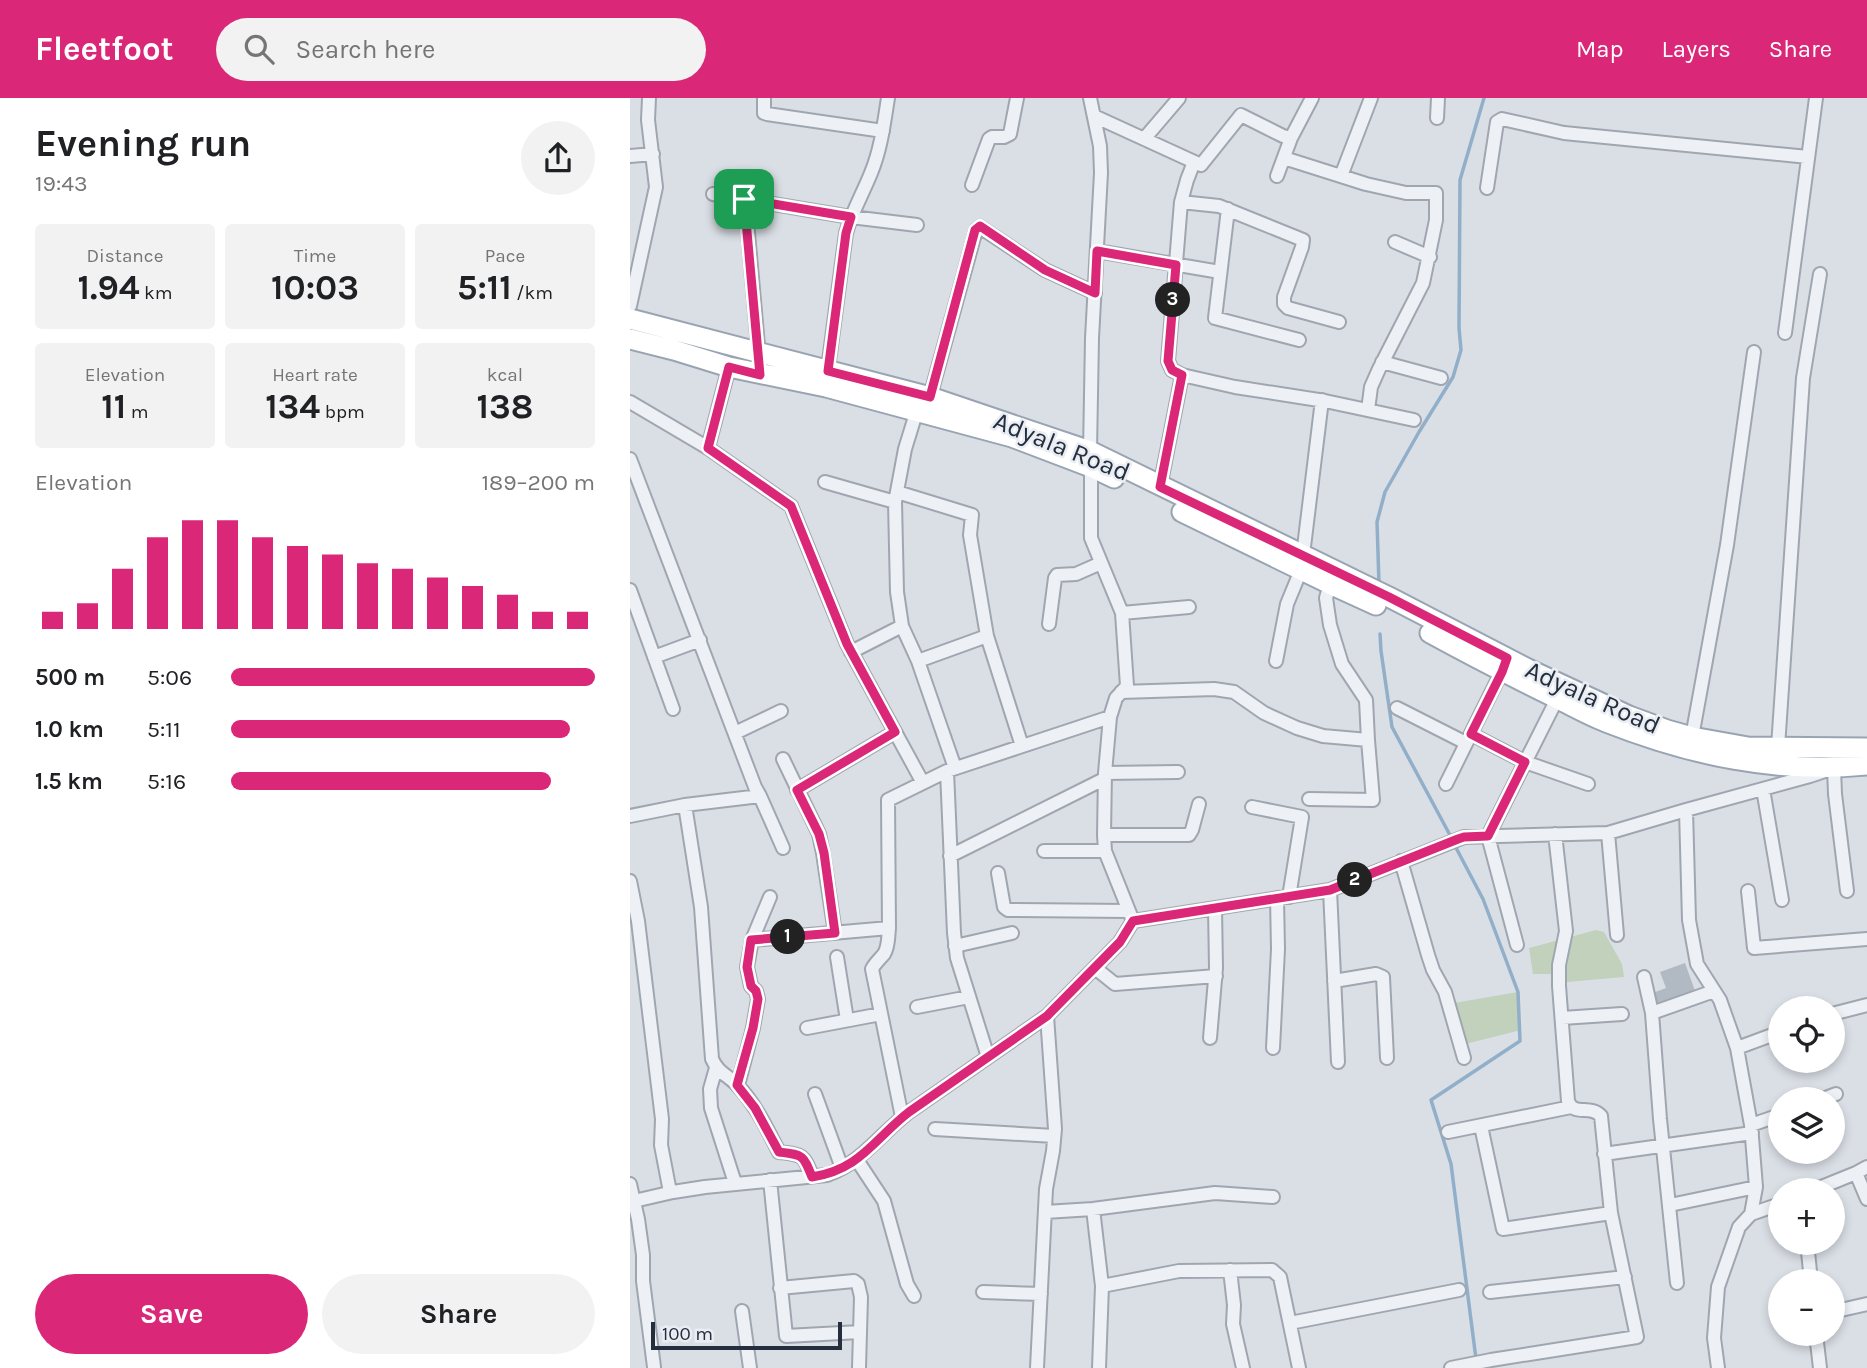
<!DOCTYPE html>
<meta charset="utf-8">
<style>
body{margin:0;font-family:Karla,sans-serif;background:#f2f2f2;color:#202124;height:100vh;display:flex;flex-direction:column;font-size:26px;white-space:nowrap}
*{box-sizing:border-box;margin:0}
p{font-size:23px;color:#757577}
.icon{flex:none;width:38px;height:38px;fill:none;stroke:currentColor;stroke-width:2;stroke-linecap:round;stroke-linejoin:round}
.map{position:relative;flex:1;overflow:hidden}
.sheet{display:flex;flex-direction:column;background:#fff;width:630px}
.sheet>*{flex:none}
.fabs{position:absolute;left:1138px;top:898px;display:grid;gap:14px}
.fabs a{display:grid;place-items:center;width:77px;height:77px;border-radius:50%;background:#fff;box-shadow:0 4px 10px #0003;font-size:35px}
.scale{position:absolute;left:21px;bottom:18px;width:191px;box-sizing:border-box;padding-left:7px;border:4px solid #242e3d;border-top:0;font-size:19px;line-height:24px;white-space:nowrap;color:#242e3d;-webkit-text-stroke:5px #eaeef4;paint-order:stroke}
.pin{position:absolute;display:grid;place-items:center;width:60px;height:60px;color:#fff;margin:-30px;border-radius:14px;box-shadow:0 4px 10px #0006}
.km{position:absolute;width:35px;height:35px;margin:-18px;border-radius:50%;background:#222;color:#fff;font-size:19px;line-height:35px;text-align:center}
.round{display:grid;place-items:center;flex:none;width:74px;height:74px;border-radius:37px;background:#f2f2f2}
.head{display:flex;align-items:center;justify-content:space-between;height:119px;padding:0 35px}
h1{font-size:38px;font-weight:700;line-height:52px}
.figures{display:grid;grid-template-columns:repeat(3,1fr);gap:10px;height:119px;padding:7px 35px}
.figures div{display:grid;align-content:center;border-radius:7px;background:#f2f2f2;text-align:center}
.figures b{font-size:35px;font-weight:700}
.figures small{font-size:19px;font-weight:400}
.figures p{font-size:19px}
.chart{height:196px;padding:14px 35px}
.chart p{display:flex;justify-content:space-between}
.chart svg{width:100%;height:126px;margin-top:7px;stroke:#db2777;stroke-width:6}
.action{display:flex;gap:14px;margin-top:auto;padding:14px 35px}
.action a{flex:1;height:80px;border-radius:42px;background:#db2777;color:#fff;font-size:28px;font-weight:700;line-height:80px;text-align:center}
.action a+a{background:#f2f2f2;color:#202124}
ul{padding:0 35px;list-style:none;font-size:23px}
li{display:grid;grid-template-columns:112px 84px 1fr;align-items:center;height:52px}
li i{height:18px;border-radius:9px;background:#db2777}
header{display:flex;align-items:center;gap:42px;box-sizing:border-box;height:98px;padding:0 35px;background:#db2777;color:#fff}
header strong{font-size:33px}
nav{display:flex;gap:38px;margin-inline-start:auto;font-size:24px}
.search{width:490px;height:63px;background:#f2f2f2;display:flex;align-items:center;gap:18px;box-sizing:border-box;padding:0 24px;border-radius:38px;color:#757577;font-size:26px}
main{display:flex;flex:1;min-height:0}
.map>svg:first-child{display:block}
</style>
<header>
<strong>Fleetfoot</strong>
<div class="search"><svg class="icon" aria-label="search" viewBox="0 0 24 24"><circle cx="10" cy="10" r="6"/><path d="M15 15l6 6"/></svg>Search here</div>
<nav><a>Map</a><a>Layers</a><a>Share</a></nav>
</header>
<main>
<section class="sheet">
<div class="head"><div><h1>Evening run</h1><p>19:43</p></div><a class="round"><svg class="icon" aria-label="share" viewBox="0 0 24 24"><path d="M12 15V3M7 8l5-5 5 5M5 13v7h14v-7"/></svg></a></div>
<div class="figures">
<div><p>Distance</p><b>1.94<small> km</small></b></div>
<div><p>Time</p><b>10:03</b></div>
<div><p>Pace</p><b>5:11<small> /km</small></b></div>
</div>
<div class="figures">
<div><p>Elevation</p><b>11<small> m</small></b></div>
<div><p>Heart rate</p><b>134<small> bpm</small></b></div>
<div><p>kcal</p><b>138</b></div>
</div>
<div class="chart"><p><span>Elevation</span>189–200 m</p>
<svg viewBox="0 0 160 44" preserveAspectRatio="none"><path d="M5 44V38M15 44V35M25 44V23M35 44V12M45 44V6M55 44V6M65 44V12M75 44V15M85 44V18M95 44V21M105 44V23M115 44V26M125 44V29M135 44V32M145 44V38M155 44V38"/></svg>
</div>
<ul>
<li><b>500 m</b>5:06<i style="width:100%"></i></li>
<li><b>1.0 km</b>5:11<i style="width:93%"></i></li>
<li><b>1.5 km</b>5:16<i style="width:88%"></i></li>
</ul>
<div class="action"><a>Save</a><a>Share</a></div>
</section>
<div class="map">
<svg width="1237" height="1270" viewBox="0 0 1237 1270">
<rect width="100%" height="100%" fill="#dadfe6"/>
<path fill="#c1d1bb" d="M966,832L974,834L992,866L994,879L937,884L925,876H903L899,850Z
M888,894L891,932L835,946L824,905Z"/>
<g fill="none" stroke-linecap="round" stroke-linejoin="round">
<path stroke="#92afca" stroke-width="3.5" d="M749,486L747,424L755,394L789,334L823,279L831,252L829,230L830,82L854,0
M750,536L751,553L762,629L821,739
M824,746L853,801L888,894L890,943L801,1002L821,1066L846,1261"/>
</g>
<path fill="#b1b9c3" d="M1055,865L1065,893L1025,908L1020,896L1036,890L1030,874Z"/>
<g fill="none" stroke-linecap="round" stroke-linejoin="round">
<g stroke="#a0a6b0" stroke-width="16">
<path id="minor" d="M134,0V15L137,16L253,33
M460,0L470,48L471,75L462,240L460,353L461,369V440L492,515L497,588L486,600L480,619L475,675L474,737L475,753L503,823L700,792L834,739L978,735L1056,712
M464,18L571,67L611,17L653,38L661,40L682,0
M807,20L808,0
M514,41L549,0
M0,58L23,56
M654,60L736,86L776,95H806V122L793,185L749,271L741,289L738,312
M564,64L557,82L551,104L538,263L542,272L552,277L605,289L695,303L784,322
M647,78L661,40
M711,78L741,0
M342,87L359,41L362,39H374L380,36L387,0
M857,90L867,24L872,21L934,35L1178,59
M83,96L221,119L287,127
M115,101L129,259
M551,104L589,108L673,142L672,149L654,199V206L658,210L709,224
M598,111L585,220L669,242
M765,144L800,159
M467,153L590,174
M0,208L26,89L18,22L19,0
M1155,235L1186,0
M752,264L811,280
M99,269L78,350L161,408L217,546L293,685
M197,278L216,135C222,114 233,95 241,75C251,51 254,25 258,0
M300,299L346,132L350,129L415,172L465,195
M0,304L78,350
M0,361L125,689L130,698L55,707L0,718
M195,384L265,404
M530,389L552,277
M267,394L342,417L340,437L357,538L392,648
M673,457L692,302
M0,492L43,611
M492,515L559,509
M419,526L425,480L427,477L446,476L471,465
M272,528L288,563L357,538
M221,554L272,528L267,494L265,404L275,351L287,312
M24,559L70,542
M288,563L325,670
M646,563L657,506L671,472
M491,594L584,591L604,594L634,615L667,630L693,638L738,642
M767,610L836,645
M105,635L151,613
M841,636L895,664L958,686
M1062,639L1097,447L1124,254
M1148,649L1173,280L1190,176
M153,661L189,736L193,755L205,835
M317,673L324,835L327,860L358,959
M475,675L548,674
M816,686L875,567
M1133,691L1152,802
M167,692L265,634
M130,698L153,750
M679,701L743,702L738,642L736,602L712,566L700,527L696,500L700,486
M55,707L71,809L82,961C88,975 98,977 108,988C126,1007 137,1031 149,1054C173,1057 173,1056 182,1078
M622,709L672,719L659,799
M978,735L987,837
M474,737H559L562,732L569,706
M414,753H475
M320,758L474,681
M771,763L798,857L803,872L815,894L834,960
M368,775L374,809L378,812L499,813
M0,783L8,823L32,1021L31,1047L40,1094
M700,792L708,964
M1118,793L1124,850L1237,841
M259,830C258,838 259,848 254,856C250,861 245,865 242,871L272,1019
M122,842L259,830L258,702L317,673L480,619
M887,847L858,738L930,595
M325,848L382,835
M207,859L217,922
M465,870L485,886L586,878
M1014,879L1022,915L1030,1021L1047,1185
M704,883L746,876L753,879L757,960
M287,909L339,899
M1022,915L1084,893
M1202,916L1237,907
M932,920L992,916
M177,930L251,916
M580,940L586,870L585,810
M643,950L648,851L647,800
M1107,950L1150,934
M86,970L80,991L81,1010L105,1085
M108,987L123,930L128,901L126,893L121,888L117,869L122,842L140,799
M185,996L212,1070
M1193,1001L1206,996
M1121,1027L1150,1017
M851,1028L873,1131L981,1115
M305,1031L424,1038
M818,1034L941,1009
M974,1056L1122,1035
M227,1062L254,1103L277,1186L284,1198
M1226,1075L1237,1101
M140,1082L156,1238L230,1234
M0,1086L8,1121L13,1157V1183L24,1269
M1184,1092L1226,1075L1237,1069
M4,1103L43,1094L75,1089L197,1077C233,1064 250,1036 279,1014L417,918L490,844L503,823
M1040,1107L1126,1089
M463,1111L472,1188L469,1270
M415,1114L463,1111L585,1095L643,1099
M1121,1116L1150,1106
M1177,1144L1181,1183
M600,1172L604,1207L603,1226L613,1270
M472,1188L549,1173L642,1172L650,1179L669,1270
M150,1190L224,1183L228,1186L231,1199L229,1270
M353,1194L411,1196
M860,1194L995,1179
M112,1213L120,1270
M1202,1214L1237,1206
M660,1225L829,1192
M1186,1236L1190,1270
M407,1270L416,1091L423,1053L425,1031L417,918
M821,1270L861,1262L1007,1239L981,1115L971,1018C960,1006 944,1019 938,1003L929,888V867L936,833L925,736
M1088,1270L1084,1240L1088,1189L1109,1129L1121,1116L1126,1089L1121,1027L1107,950L1090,902L1067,866L1059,822L1056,712L1180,678L1204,670L1205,696L1217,793"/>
</g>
<g stroke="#99a4b3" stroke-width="23">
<path id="primary" d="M0,221L300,299L460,353L759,499L898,571L999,618L1037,632L1062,639L1118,649L1237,650
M0,241L44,252L99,269L196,289L382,339L461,369L484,380
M552,414L700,486L746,507
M800,535C842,558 885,580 928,601C944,609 960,618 976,624C1060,657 1146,676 1237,667"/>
</g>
<use href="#minor" stroke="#edf0f5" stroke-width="12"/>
<use href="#primary" stroke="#fff" stroke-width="19"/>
</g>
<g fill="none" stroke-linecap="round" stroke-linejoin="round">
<g stroke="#fff" stroke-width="14">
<path id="route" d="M114,101L221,119L216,135L198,273L300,299L345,132L350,128L415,172L465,195L467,153L546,167L538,263L542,272L552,277L530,389L759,499L877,560L872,574L841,636L895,664L858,738L834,739L828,741L700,792L503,823L490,844L417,918L279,1014C244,1041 230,1072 182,1079C173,1056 173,1057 149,1054L125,1010L107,987L123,930L128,901L126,893L121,888L117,869L121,842L205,835L194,755L189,736L167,692L265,634L217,546L161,408L78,350L99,269L130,277Z"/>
</g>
<use href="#route" stroke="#db2777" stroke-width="9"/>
</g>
<g text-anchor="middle" stroke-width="5" stroke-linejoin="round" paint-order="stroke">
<g font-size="26" fill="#242e3d" stroke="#eaeef4">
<text transform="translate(432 348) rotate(22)" y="9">Adyala Road</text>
<text transform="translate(963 599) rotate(24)" y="9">Adyala Road</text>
</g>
</g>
</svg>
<div class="fabs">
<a><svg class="icon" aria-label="locate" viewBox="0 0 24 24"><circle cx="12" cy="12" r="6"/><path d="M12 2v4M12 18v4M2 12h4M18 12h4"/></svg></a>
<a><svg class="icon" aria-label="layers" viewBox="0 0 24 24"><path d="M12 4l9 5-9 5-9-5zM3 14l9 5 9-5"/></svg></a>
<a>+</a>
<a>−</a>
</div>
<div class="scale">100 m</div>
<div class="pin" style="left:114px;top:101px;background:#1e9e55"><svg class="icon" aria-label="arrive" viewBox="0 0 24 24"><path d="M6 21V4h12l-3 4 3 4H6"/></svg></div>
<b class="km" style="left:158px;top:839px">1</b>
<b class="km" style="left:725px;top:782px">2</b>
<b class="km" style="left:543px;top:202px">3</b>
</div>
</main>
